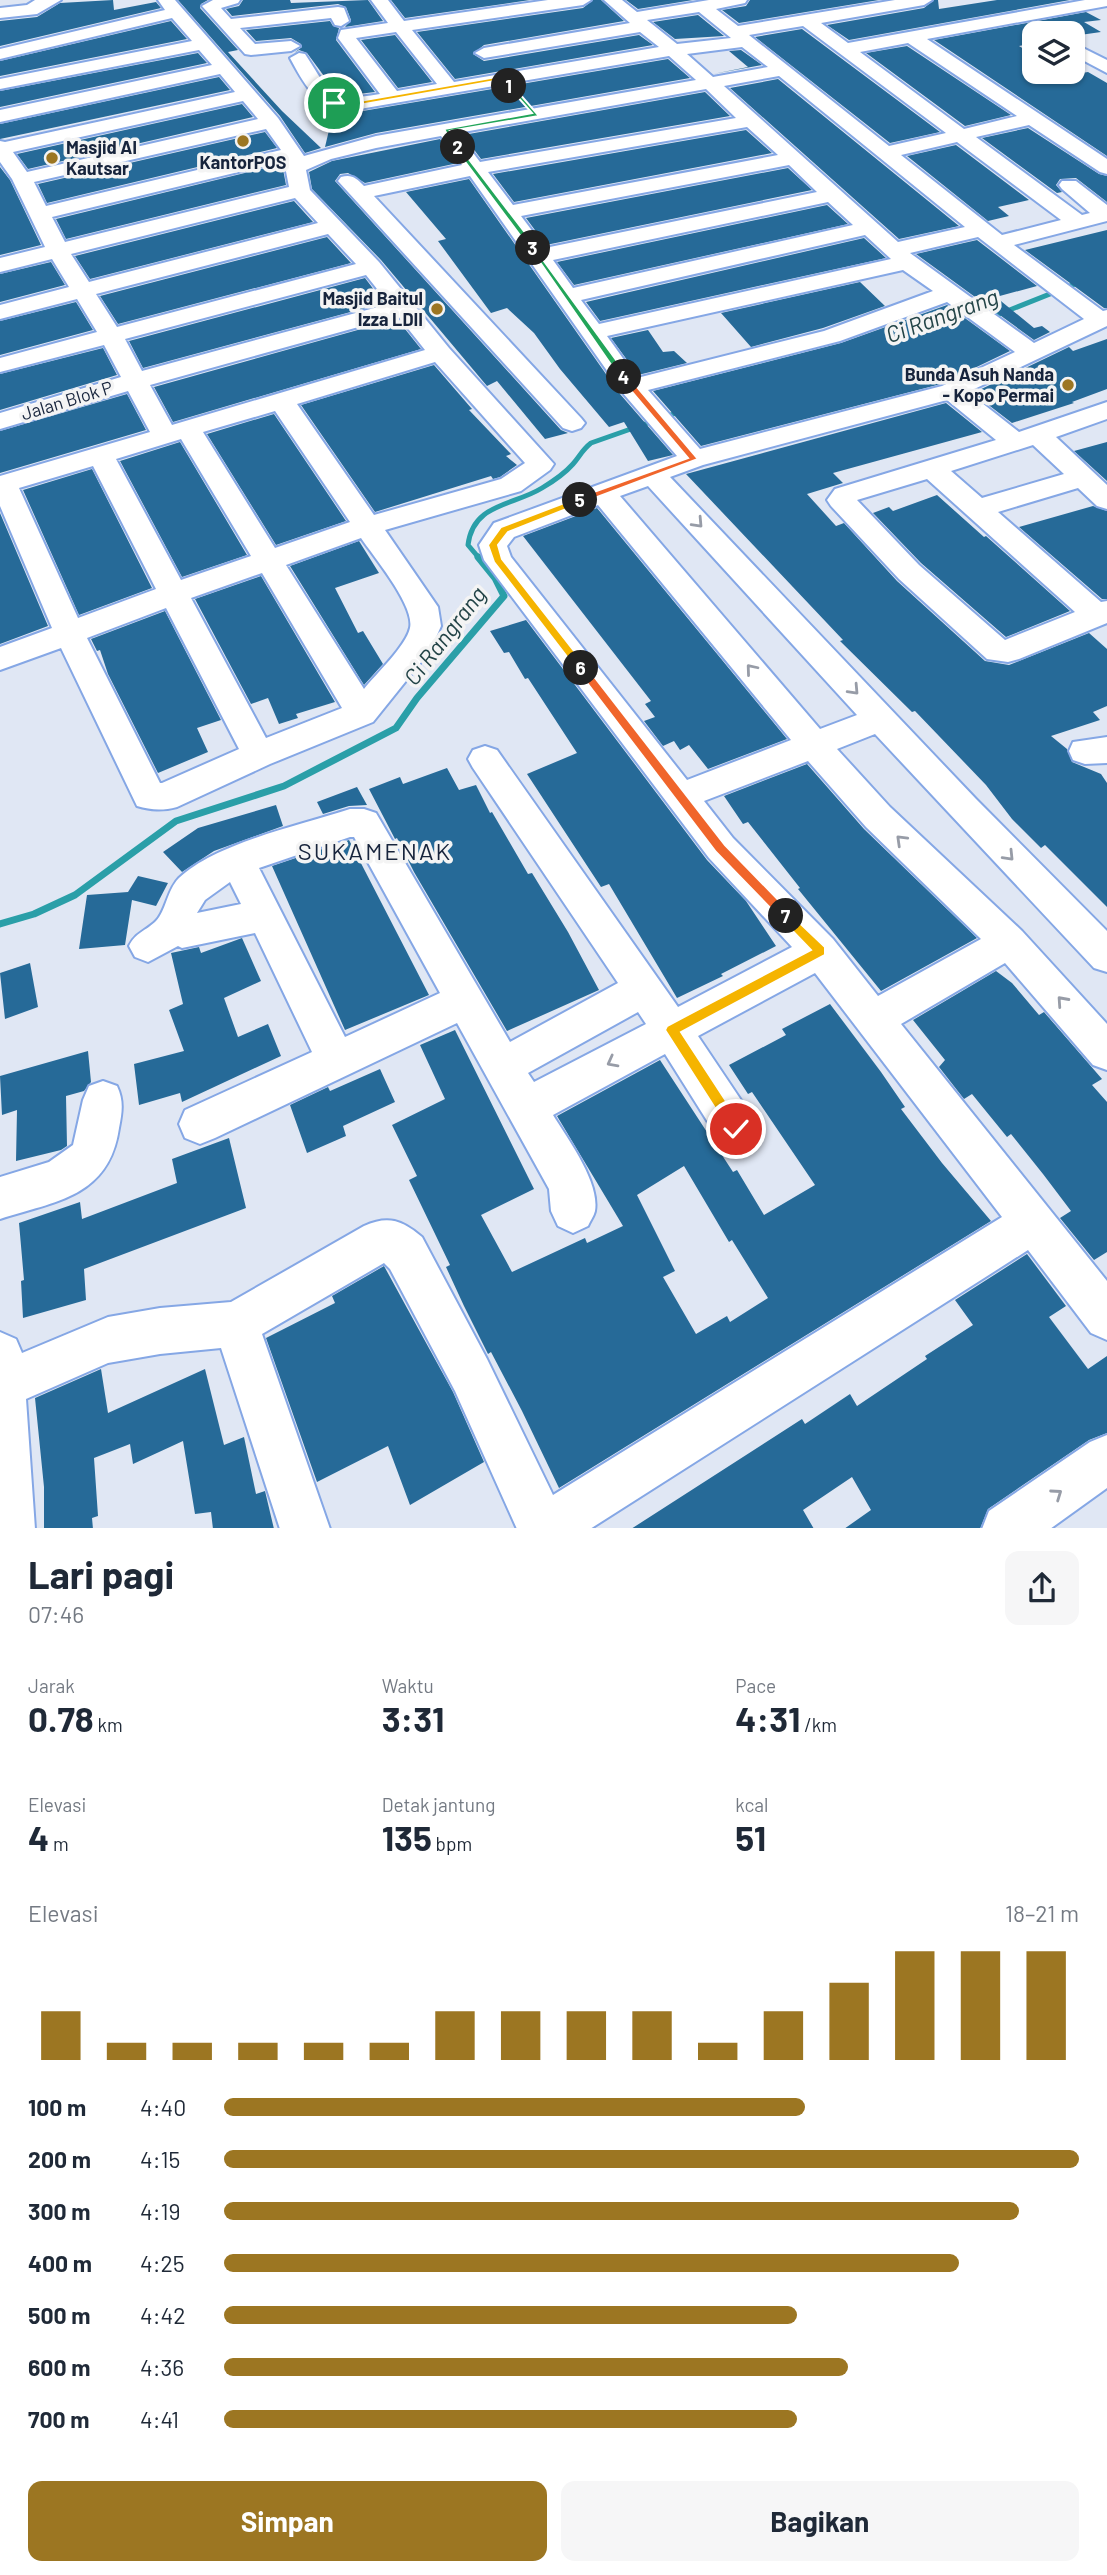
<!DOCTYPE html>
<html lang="id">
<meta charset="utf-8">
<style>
body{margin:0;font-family:Barlow,sans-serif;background:#f6f6f7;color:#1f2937;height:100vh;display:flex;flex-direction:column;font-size:26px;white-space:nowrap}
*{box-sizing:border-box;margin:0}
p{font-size:23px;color:#747a83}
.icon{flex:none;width:38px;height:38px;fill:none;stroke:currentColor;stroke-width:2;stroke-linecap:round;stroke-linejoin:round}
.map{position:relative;height:1528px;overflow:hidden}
.details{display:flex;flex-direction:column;background:#fff;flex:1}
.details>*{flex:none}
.controls{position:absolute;left:1022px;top:21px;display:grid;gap:14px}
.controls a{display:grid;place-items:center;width:63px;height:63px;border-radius:14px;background:#fff;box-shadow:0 2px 5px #0004;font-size:35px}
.pin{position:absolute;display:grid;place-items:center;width:60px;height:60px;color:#fff;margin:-30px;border:4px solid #fff;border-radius:50%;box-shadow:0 2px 7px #0007}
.km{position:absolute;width:35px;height:35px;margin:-18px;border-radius:50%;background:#222;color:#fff;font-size:19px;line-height:35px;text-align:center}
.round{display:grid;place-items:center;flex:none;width:74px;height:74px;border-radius:14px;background:#f6f6f7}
.head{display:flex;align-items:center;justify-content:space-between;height:119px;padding:0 28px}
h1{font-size:38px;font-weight:700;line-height:52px}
.metrics{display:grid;grid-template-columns:repeat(3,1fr);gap:10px;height:119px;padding:7px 28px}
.metrics div{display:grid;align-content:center}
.metrics b{font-size:35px;font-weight:700}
.metrics small{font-size:19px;font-weight:400}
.metrics p{font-size:19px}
.chart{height:196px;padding:14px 28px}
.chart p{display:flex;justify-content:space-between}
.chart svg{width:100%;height:126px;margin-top:7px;stroke:#9c7622;stroke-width:6}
.primary-button{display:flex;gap:14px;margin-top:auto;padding:14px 28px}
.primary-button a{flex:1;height:80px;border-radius:14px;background:#9c7622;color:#fff;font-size:28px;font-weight:700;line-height:80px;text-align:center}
.primary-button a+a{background:#f6f6f7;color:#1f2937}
ul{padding:0 28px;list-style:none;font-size:23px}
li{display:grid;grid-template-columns:112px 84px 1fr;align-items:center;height:52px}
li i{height:18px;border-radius:9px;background:#9c7622}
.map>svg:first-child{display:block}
</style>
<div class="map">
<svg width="1107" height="1529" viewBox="0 0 1107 1529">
<rect width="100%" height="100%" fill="#e0e7f4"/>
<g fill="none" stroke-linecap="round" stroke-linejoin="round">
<path stroke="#2a9fa8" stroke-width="5" d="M987,319L1080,282
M479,558L468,545C473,503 513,506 542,488C552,482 566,472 573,464C580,456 582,450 591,443L682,411"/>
<path stroke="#2a9fa8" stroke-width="7" d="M0,924L34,914L75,895L176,821L284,786L396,728L417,698L504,596L495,578L478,557"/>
</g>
<path fill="#266a98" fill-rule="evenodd" d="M113,0L114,10L156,2L161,8L0,46V21L37,17L60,3Z
M178,0H208L201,4L200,8L238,50L228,52L282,111L321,148L305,153L280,116Z
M243,0H290L291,3L368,0L383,21L345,27L351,20L346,7L338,4L232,16L226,9L239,6Z
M391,0H530L405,18Z
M593,0H601L624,21L484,45L473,54L484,61L639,35L653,45L455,79L417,32L583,8Z
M626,0H693L638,9Z
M750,0H879L739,23L722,10L746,6Z
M934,0H938L939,9L997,0H1070L849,40L827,25L924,8Z
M1086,12L1101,20L1084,22L1101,32L1073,36V33H1034V43L1019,46L1034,55V72H1063L1069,75L1088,72L1107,83V156L934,40Z
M698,15L724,36L675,39L653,22Z
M171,21L187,39L0,76V61Z
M330,21L333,26L339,28L336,40L375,92L350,95L335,91L307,53L299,50L294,53L302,47L301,44L291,38L256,41L246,30Z
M802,29L940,132L890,143L755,37Z
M395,35L432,82L398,88L361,40Z
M907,46L1011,115L965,126L866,53Z
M741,50L762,65L713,74L748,67L729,51Z
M198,53L207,63L0,107V91Z
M668,59L690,78L376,133L325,147L330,126L357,122L351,113Z
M219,77L230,90L0,139V124Z
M778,79L959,226L899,239L730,88Z
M705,92L730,116L481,159L463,135Z
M242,104L253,117L28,169L17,154Z
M1028,128L1099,174L1107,176V202L1076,178L1060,179L1056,185L1062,192L1057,193L982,138Z
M746,130L772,153L514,202L493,174Z
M265,132L277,148L47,203L38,184Z
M440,139L458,163L365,183L348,173L340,174L335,181L561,430L568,433L545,439L497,381L487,386L381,260L312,189L309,172L332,161Z
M956,145L1029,200L998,207L1009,216L988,221L907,156Z
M282,164L286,185L66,239L56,219Z
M0,167L10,180L41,245L0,255Z
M788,168L812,190L546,245L526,218Z
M469,179L620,394L673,455L648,461L624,422L609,427L560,369L534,333L507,308L491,313L438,241L446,239L406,192Z
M294,201L313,222L90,279L75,256Z
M827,205L848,224L574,285L557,262Z
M1107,230V308H1104L1025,250Z
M327,237L351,263L118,324L100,296Z
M864,238L886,258L600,321L586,302Z
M977,240L1037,286L996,297L1034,328L1042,326L1050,332L1034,340L916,254Z
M51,262L65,285L0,302V274Z
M365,278L384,303L143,368L129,341Z
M860,282L885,306L823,328L751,347L721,313Z
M76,302L93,330L0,355V321Z
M947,305L1010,351L941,384L701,446L653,391L841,343Z
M397,319L421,349L173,422L154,387Z
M648,330L663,352L674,351L687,363L638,375L611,338Z
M1107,339V389L1072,402L1074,403L1012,423L973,393L1069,347L1073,351Z
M103,348L117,375L0,410V374Z
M434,365L472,409L469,410L511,454L506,456L517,465L500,477L493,479L491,476L375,512L301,405Z
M127,394L146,430L0,473V431Z
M946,403L982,432L833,473L843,483L807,494L836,526L844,523L897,581L985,661L1009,665L1089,633L1107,649V706L1093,712L1100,720L1051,736L1067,749L1072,762L1101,774L1107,783V907L1045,845L1041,848L1012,819L986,785L915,711L912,712L840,641L843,640L686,474Z
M274,414L346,521L276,545L207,434Z
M180,442L247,555L182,577L120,461Z
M1107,442V481L1074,451Z
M92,469L152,588L79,615L23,490Z
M937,495L984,537L986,536L1070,611L1006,637L921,563L873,513L889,507L893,511Z
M1093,506L1107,511V599H1102L1019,527Z
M597,508L787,739L708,769L689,745L680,750L674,741L663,746L644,721L655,717L645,704L651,701L523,536Z
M0,513L48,626L0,644Z
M359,541L379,573L335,588L358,633L363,631L383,664L364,685L290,566Z
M261,576L335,702L296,714L298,718L279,724L268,698L251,704L195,599Z
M165,611L221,720L197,728L208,752L158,773L108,674L100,650L97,651L91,639Z
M526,620L707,860L746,901L776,946L721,974L723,976L677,998L609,884L601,887L527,774L577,753L528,678L525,679L509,652L504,653L490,631Z
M807,764L864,829L977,938L881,991L798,889L800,888L748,822L743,824L724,796Z
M447,768L459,790L476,785L490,813L492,812L528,874L532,873L568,932L599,990L507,1031L414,872L397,838L395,839L369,789L400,777L403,784Z
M357,787L367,805L349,806L323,814L317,802Z
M276,805L283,826L214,851L182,872L163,852L198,828Z
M349,840L429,995L345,1030L272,866Z
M138,876L168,883L156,906L132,900L125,945L79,949L87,895L128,892Z
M242,938L261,981L224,998L238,1037L268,1024L281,1056L182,1102L180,1093L139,1105L134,1064L184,1051L169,1010L183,1004L171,953L199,947L201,953Z
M30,963L38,1007L5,1019L0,973Z
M996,971L1012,983L1039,1015L1044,1012L1102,1079L1092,1085L1107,1102V1252L1094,1260L1060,1218L1071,1211L1043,1174L1011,1134L1007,1137L972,1094L964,1099L939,1067L945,1060L913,1020Z
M830,1004L881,1072L905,1107L901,1109L942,1163L991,1221L559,1488L522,1411L491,1352L488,1354L464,1306L446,1267L450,1265L409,1180L417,1176L392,1125L445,1099L420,1045L455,1030L534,1189L481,1215L512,1272L585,1238L587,1243L623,1226L557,1116L660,1060L733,1172L737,1170L764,1215L815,1185L752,1092L748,1094L729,1065L786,1035L782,1029ZM684,1166L729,1242L732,1240L768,1298L730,1322L727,1316L696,1334L663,1277L675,1271L637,1195Z
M88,1051L91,1082L84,1091L66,1096L67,1146L61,1150L16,1161L17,1110L2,1115L0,1076Z
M380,1069L395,1102L343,1126L346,1136L307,1153L290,1105L328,1087L330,1091Z
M229,1138L246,1208L84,1269L86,1300L23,1318L21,1281L24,1280L19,1223L80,1202L82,1219L177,1183L172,1159Z
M1027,1254L1066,1306L1049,1317L1088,1369L1107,1356V1433L1089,1440L988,1509L980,1529H844L871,1510L852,1477L803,1510L814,1529H631L802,1419L805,1424L850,1394L857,1406L927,1359L925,1356L973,1325L955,1300Z
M384,1266L453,1392L484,1462L410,1505L388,1446L317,1482L266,1338L335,1303L332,1296Z
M101,1369L108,1413L205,1369L224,1445L244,1437L256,1494L265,1491L274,1529H213L211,1512L195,1514L183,1441L133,1464L130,1444L94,1458L98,1516L92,1518L93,1529H44V1487L35,1398Z"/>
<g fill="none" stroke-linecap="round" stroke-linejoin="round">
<g stroke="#85a7e5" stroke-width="4">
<path id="minor" d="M35,0H61L37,14L0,18V8L27,5Z
M158,0H175L278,118L304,156L376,136L696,80L669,56L348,111C316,107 304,84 290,58L299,53L305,54C333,96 327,103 380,94L338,38L341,30L388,23L371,0H388L404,21L548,0H591L583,5L412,30L454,82L659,47L640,32L484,58L475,53L484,48L630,23L604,0H622L637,12L709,0H747L745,3L716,9L738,26L895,0H932L924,5L821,23L848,43L1085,0H1107V6L927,39L1107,159V174L1100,172L1029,125L976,137L1082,215L1090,213L1062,189L1059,185L1062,181H1076L1107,205V221L1014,245L1103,311L1107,310V326L968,392L1019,432L1107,402V419L1056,437L1107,485V509L1097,506L1078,488L998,512L1101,602L1107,601V623L1019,659L1008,662L987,659L899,579L831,506L827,500L835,489L996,440L947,400L703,465L670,477L976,799L1107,931V972L1094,968L875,734L837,749L890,807L1022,931L1107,1024V1070L1093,1065L1005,963L901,1024L1107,1281V1340L1091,1333L1028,1250L590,1529H517L455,1391L390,1269L384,1263L262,1334L330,1529H280L221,1348L160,1354L108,1363L26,1399L35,1529H0V1332L16,1339L22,1353L108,1317L160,1308L231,1302L364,1226C388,1215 402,1220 422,1237L487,1359L553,1495L1002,1217L815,973L698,1036L751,1115L757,1129L751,1143L736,1149L721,1143L665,1054L553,1115C567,1138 600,1182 595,1211C594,1216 590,1221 588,1226L573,1233L558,1226L551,1211L549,1189L457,1023L215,1138L200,1144L185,1138L179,1124L185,1110L312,1052L255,933L182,948L178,946L148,962L135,957L129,946C136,932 146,931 156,921C166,911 167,890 179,878C216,843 301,825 350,809H364L376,813L510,1042L618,983L473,768L468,759L473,750L485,746L497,750L678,1007L792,947L709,858L484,560L479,545L494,523L677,456L622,392L470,176L374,196L581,418L585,423L581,428L572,431L563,428L338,181L341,177C352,174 356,178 364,186L462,165L441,136L376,148L331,159L306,170L310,190L379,262L449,348L554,464L550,470L521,491L385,530L438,607L441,626L430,651L373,722L270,764L177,807C162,811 151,810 137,806L61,648L0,670V647L52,628L0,506V476L150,432L128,391L0,429V413L121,377L104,345L0,372V358L97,332L77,299L0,319V305L69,287L52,259L0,272V258L45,247L12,179L0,162V141L5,142L235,92L220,74L0,122V110L212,65L199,50L0,89V79L192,41L172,18L0,59V49L165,10ZM699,12L731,38L677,44L647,20ZM803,26L946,133L889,146L749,35ZM396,32L437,84L397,91L356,38ZM908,43L1017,116L964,129L860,52ZM742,47L768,67L713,77L687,54ZM779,76L965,227L898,242L724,86ZM706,89L736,118L480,162L458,133ZM243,101L258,119L27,172L13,152ZM747,127L778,155L513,205L488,172ZM266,129L281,150L46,206L34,182ZM957,142L1061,220L1002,235L901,155ZM284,161L289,187L65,242L52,217ZM789,165L817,192L545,248L521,216ZM295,198L318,223L89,282L71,254ZM828,202L853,225L573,288L553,260ZM328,234L356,264L117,327L96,294ZM865,235L891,259L599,324L581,300ZM978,237L1084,319L1034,343L910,253ZM903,270L933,291L824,331L637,378L607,336ZM366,275L389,304L142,371L125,339ZM947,302L1015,352L942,386L700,449L648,390L840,341ZM398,316L425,350L172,425L150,385ZM435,362L525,463L501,479L374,515L297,404ZM275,411L350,522L275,548L203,432ZM181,439L251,556L181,580L116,459ZM1033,445L1064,474L982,498L951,471ZM93,466L156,589L78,618L19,488ZM927,479L1075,612L1005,640L919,565L857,500ZM648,486L857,715L820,729L620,496ZM598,505L791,740L687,780L511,557L507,546L514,537ZM361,538C374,557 415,606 410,628C406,646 376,674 364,689L286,565ZM262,573L342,708L266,738L191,598ZM166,608L239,749L162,783H160L87,638ZM808,761L866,827L981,939L878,996L833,939L733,838L704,801ZM350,837H354L440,993L345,1037L259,868ZM230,882L241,904L197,913L205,900ZM638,1012L646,1024L534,1082L528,1073Z
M213,0H240L238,3L221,8L231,19L338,7L344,8L349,21L341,26L335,25L331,18L240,28L255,44L291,41L300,46L291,51L251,55L245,54L202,6Z
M1073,43L1107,60V73L1073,55Z
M1107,737V763L1085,764L1073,760L1069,751L1073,742Z
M103,1081L117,1086C124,1101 122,1112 119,1128C109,1197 56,1201 0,1219V1177L49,1162L73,1145L83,1100L89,1086Z
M1107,1435V1488L1050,1529H982L989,1511L1090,1442Z"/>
</g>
<use href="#minor" fill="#fff" fill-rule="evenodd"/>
</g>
<defs><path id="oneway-chevron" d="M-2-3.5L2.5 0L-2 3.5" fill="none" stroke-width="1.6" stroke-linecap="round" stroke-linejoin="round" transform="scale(1.75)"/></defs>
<g stroke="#979ca7">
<use href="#oneway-chevron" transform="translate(698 523) rotate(47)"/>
<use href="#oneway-chevron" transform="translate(751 669) rotate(-130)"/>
<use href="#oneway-chevron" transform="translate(854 690) rotate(47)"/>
<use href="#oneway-chevron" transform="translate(901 840) rotate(-136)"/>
<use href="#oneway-chevron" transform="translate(1009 856) rotate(46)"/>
<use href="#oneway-chevron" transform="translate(1062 1001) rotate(-132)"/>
<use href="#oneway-chevron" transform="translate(612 1062) rotate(152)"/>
<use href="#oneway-chevron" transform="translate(1057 1494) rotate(-35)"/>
</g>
<path fill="#f5b400" stroke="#fff" stroke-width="2" d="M502,76L512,88H507L500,80L348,107L331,103H348Z"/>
<path fill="#22a559" stroke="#fff" stroke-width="2" d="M507,85H512L539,116L450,131L461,147L455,148L444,129L532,113Z"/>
<path fill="#22a559" stroke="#fff" stroke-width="2" d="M458,145L536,247V250H531L454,147Z"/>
<path fill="#22a559" stroke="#fff" stroke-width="2" d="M533,246L627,375V379H621L530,248Z"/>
<path fill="#f0652b" stroke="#fff" stroke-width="2" d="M621,375H627L698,459L584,502H577V498L688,458L621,379Z"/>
<path fill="#f5b400" stroke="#fff" stroke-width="2" d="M580,497L584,498V502L508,532L498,545L502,559L585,665L587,668L581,672L578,671L494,562L488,545L501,527Z"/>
<path fill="#f0652b" stroke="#fff" stroke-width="2" d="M581,664L585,665L725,845L790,912V919H781L716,852L578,671L576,668Z"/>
<path fill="#f5b400" stroke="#fff" stroke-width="2" d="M786,910L825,947V955L681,1032L741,1124V1133L736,1135L731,1133L665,1030L667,1026L811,950L781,919V912Z"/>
<g fill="#9c7622" stroke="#f4f4f4" stroke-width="2.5">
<circle cx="243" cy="141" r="7"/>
<circle cx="52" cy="158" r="7"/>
<circle cx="437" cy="309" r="7"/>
<circle cx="1068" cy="385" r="7"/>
</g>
<g text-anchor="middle" stroke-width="7" stroke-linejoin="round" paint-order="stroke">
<g font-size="18" font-weight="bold" fill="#17243c" stroke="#f4f4f4" text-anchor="end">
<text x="66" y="154" text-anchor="start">Masjid Al<tspan x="66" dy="21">Kautsar</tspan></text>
<text x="243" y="169" text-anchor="middle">KantorPOS</text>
<text x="423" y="305">Masjid Baitul<tspan x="423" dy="21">Izza LDII</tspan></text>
<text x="1054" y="381">Bunda Asuh Nanda<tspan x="1054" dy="21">- Kopo Permai</tspan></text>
</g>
<g font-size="18" fill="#17243c" stroke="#f4f4f4">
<text transform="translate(67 401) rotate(-17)" y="6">Jalan Blok P</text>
</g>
<g font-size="23" font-style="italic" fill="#234447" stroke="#f4f4f4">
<text transform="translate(942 316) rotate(-20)" y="8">Ci Rangrang</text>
<text transform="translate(445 636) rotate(-52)" y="8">Ci Rangrang</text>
</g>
<g font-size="24" letter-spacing="2" fill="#17243c" stroke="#f4f4f4">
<text x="375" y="860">SUKAMENAK</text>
</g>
</g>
</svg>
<div class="controls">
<a><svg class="icon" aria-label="layers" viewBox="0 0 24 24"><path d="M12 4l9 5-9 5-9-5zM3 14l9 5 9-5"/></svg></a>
</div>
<div class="pin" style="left:334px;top:103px;background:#1e9e55"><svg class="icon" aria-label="arrive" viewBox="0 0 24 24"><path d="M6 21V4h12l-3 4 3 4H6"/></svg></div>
<div class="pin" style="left:736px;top:1129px;background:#d93025"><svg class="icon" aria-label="check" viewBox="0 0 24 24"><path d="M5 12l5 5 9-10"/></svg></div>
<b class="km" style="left:509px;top:86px">1</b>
<b class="km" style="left:458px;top:147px">2</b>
<b class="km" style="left:533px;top:248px">3</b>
<b class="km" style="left:624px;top:377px">4</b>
<b class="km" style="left:580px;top:500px">5</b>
<b class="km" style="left:581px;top:668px">6</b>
<b class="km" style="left:786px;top:916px">7</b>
</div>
<section class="details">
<div class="head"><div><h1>Lari pagi</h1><p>07:46</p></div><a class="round"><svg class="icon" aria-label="share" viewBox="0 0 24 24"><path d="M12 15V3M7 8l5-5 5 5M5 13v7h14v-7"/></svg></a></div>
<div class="metrics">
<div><p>Jarak</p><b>0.78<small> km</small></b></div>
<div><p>Waktu</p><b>3:31</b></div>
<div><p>Pace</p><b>4:31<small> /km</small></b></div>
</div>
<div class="metrics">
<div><p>Elevasi</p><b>4<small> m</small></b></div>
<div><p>Detak jantung</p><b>135<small> bpm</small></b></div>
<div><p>kcal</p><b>51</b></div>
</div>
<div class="chart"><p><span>Elevasi</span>18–21 m</p>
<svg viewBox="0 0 160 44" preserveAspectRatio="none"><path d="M5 44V27M15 44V38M25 44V38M35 44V38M45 44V38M55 44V38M65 44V27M75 44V27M85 44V27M95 44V27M105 44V38M115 44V27M125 44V17M135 44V6M145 44V6M155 44V6"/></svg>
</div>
<ul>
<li><b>100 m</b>4:40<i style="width:68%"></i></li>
<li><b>200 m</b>4:15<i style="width:100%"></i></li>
<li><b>300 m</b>4:19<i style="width:93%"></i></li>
<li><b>400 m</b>4:25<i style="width:86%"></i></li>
<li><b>500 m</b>4:42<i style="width:67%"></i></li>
<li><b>600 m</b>4:36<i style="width:73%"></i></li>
<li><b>700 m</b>4:41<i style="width:67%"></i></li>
</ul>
<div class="primary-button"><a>Simpan</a><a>Bagikan</a></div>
</section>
